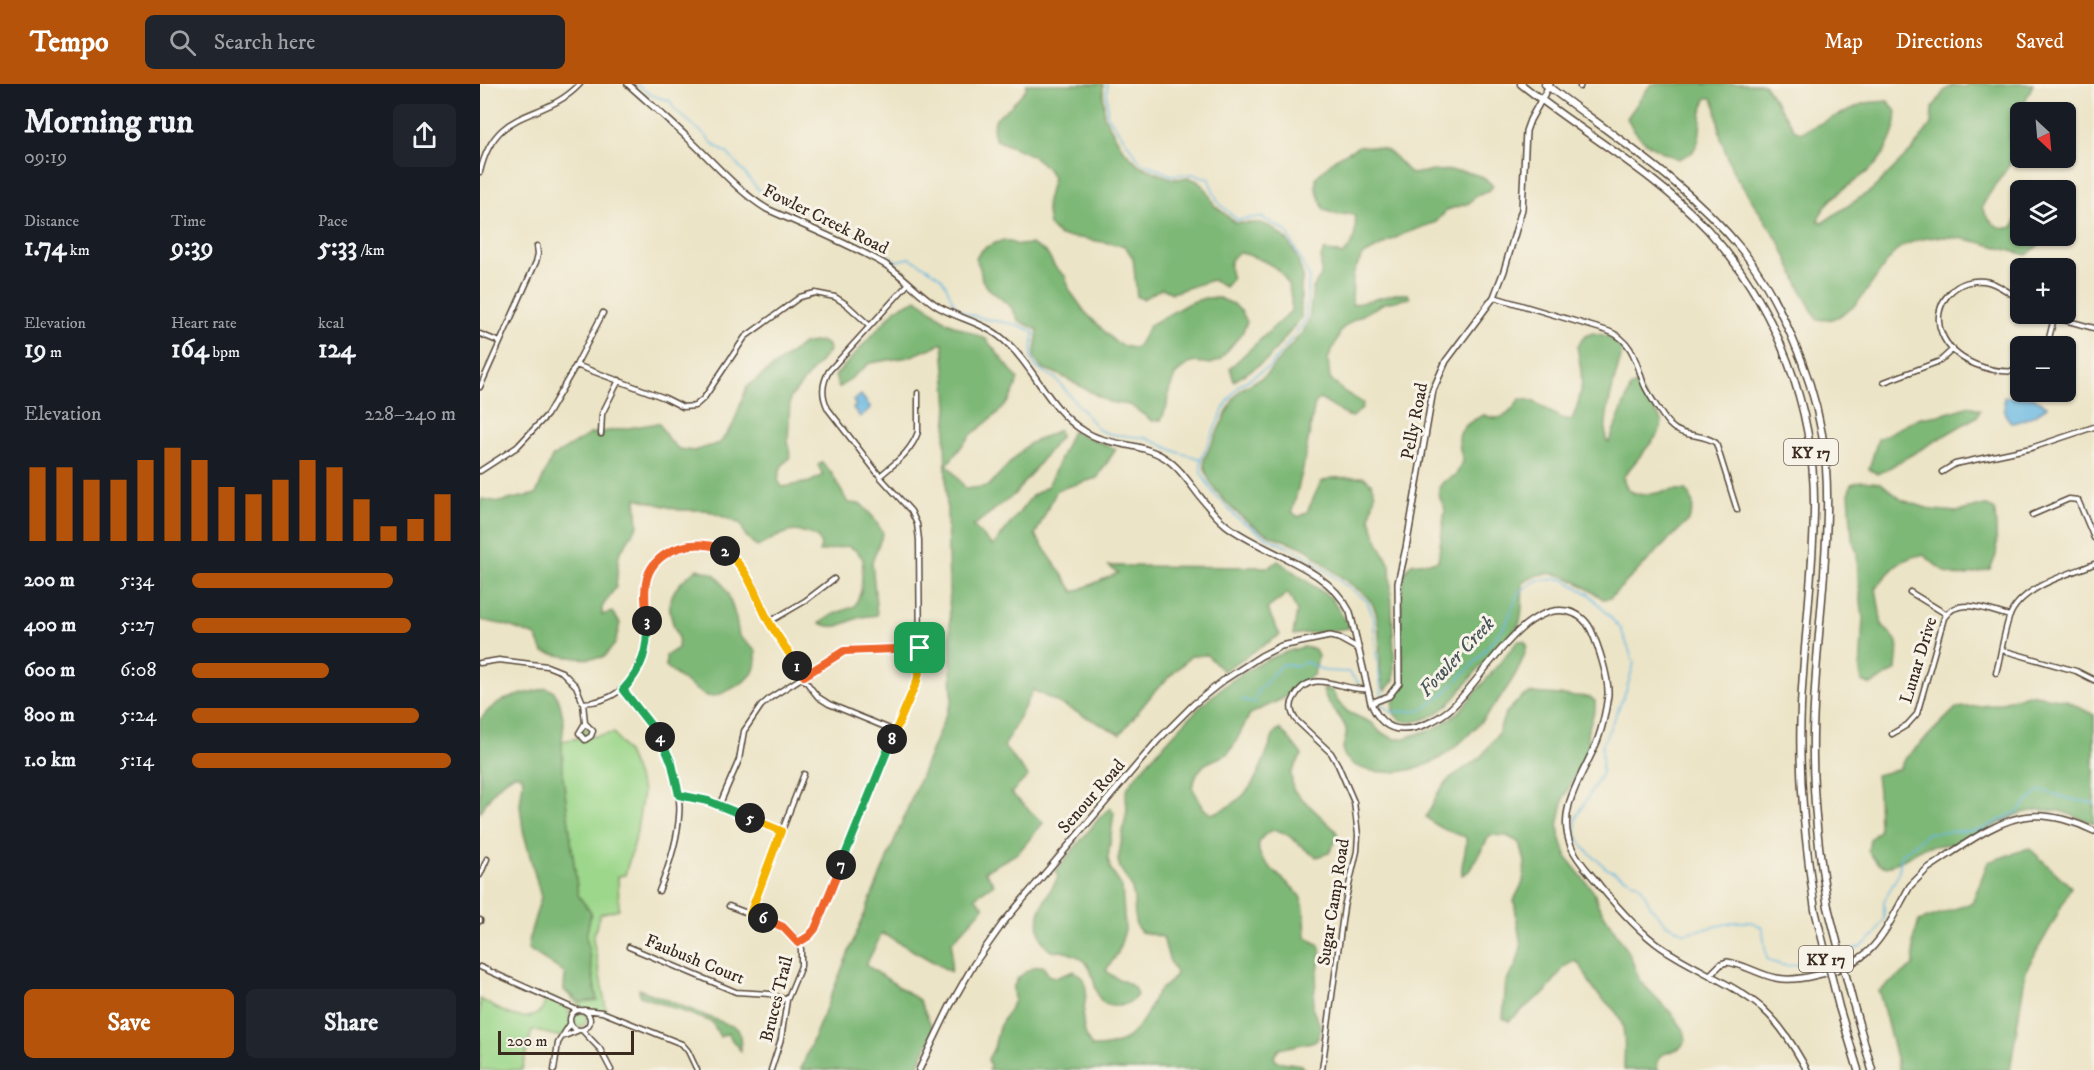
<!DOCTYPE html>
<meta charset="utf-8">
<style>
body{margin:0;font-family:"IM FELL DW Pica",serif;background:#20242c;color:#f1f3f6;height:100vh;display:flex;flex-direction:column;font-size:22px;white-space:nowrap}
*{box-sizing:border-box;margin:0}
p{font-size:20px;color:#9ea1a6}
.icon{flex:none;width:33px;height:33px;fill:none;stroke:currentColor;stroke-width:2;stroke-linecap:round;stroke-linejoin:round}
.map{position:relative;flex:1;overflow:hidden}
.drawer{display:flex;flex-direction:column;background:#171b24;width:480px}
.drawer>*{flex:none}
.needle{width:39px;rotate:154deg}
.controls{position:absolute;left:1530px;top:18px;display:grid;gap:12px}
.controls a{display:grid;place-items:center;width:66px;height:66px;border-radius:9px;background:#171b24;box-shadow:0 2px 4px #0004;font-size:30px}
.scale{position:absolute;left:18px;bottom:15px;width:136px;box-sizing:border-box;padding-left:6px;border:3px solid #3b2a1e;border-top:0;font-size:16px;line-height:21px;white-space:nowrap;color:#3b2a1e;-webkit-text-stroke:4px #f7f3e8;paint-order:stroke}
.pin{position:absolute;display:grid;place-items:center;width:51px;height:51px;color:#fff;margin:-26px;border-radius:12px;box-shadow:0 3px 9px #0006}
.km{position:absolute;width:30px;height:30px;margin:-15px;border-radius:50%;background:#222;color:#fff;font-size:16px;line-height:30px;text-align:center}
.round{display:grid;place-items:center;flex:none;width:63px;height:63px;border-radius:9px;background:#20242c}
.headline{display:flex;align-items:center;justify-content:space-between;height:102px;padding:0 24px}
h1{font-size:33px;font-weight:700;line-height:45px}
.metrics{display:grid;grid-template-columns:repeat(3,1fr);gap:9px;height:102px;padding:6px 24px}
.metrics div{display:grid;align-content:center}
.metrics b{font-size:26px;font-weight:700}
.metrics small{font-size:16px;font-weight:400}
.metrics p{font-size:16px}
.chart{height:168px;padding:12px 24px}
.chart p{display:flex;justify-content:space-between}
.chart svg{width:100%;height:108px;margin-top:6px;stroke:#b45309;stroke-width:6}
.primary-button{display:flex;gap:12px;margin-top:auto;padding:12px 24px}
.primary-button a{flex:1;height:69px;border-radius:9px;background:#b45309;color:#fff;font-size:24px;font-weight:700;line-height:69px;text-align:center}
.primary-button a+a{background:#20242c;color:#f1f3f6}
ul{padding:0 24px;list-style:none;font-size:20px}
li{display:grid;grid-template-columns:96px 72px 1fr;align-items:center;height:45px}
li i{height:15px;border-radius:8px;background:#b45309}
header{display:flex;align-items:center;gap:36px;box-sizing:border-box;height:84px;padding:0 30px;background:#b45309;color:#fff}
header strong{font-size:28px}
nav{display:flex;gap:33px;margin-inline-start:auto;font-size:21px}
.search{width:420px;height:54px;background:#20242c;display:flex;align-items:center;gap:15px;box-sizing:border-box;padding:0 21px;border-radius:9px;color:#9ea1a6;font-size:22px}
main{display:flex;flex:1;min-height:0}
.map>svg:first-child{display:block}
</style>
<header>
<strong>Tempo</strong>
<div class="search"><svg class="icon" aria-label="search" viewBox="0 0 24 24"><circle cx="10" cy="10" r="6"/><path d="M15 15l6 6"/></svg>Search here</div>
<nav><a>Map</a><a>Directions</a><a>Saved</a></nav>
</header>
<main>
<section class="drawer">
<div class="headline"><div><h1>Morning run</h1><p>09:19</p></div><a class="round"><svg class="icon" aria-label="share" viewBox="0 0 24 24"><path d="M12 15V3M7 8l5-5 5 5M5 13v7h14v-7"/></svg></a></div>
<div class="metrics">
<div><p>Distance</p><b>1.74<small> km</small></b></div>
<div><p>Time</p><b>9:39</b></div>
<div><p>Pace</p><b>5:33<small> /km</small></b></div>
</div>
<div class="metrics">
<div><p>Elevation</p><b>19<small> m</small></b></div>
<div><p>Heart rate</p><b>164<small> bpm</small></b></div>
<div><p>kcal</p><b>124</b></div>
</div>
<div class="chart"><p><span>Elevation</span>228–240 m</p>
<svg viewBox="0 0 160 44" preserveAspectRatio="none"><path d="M5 44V14M15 44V14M25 44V19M35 44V19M45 44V11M55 44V6M65 44V11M75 44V22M85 44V25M95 44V19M105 44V11M115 44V14M125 44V27M135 44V38M145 44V35M155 44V25"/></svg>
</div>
<ul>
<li><b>200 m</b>5:34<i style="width:76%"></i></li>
<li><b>400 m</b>5:27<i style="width:83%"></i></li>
<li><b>600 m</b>6:08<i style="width:52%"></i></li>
<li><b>800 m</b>5:24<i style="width:86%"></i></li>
<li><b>1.0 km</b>5:14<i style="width:98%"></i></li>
</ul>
<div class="primary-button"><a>Save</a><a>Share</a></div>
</section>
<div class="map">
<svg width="1614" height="986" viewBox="0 0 1614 986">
<rect width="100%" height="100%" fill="#f7f3e8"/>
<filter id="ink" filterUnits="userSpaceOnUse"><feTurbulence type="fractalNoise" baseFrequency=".0167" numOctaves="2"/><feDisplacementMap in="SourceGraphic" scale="12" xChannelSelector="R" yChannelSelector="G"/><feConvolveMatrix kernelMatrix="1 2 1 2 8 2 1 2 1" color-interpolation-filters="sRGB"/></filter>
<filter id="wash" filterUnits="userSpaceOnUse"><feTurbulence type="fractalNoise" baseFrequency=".008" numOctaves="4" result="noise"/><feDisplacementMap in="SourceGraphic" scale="24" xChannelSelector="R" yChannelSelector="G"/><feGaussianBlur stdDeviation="1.35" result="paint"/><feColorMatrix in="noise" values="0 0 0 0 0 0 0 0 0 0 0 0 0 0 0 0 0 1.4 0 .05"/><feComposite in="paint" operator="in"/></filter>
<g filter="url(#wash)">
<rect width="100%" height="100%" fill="#ece4c6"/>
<path fill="#9dd78b" stroke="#6c8054" stroke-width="1.5" d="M106,643L110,648L108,653L134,649L148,670L163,708L156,752L145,791L138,792L139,825L120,830L113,854L127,930L104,926L84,906L101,918L117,916L106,852L111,829L98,811L83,693L82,657L104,653L102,649Z
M67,912C76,916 87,920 90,931C91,936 90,940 92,945L85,948L81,953L52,946L42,986H0V915C15,923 46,945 61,926C64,923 65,916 67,912Z
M93 935a7 7 0 1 1 14 0a7 7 0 1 1-14 0Z"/>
<path fill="#7eb877" stroke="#5c714a" stroke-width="1.5" d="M546,0H623L624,32L643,65L659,81L680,90L693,95L710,94L717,97L727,106L734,121L756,139H781L791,143L808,157L816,171L823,192L821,201V234L788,275L754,297L750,284L811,227C814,188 792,178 759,168C748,176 748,183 752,195L745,203L732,196L692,209L682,204L663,215L657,213L653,174L645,162L600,154L580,152L569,141L566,121L573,93C557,67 539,68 515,55L513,44L516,34L531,22L546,5Z
M1171,0H1284L1314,45L1320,49L1384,19L1408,17C1411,21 1415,24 1416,29C1419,42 1404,72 1395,81C1376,100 1348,109 1338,136L1342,139L1392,106L1433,65L1451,40L1452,25L1464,7L1474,1L1484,3L1490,0H1553L1529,53L1535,72C1525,90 1511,104 1502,123C1507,137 1518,147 1533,143L1540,128V152H1570L1547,171C1513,163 1474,146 1438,156C1433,158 1425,160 1421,163C1396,181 1379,243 1337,235L1324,212L1300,159L1253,88L1241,55L1235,20L1232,14H1227C1216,29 1226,55 1211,69C1208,71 1202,73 1198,75C1174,64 1159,59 1147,34Z
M879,62C914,63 908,68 931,90C954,86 996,81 1013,102L1010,106L997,111L989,119L967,126L956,138L923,150L882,172L873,190L872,221L915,210H928L930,214L904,219L875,235L862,245L848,275L850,295L863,307L883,319L882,324L873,333L868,332L840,315L835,319L823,384L812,428L819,433L827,428L841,398L851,394L884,393L891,399L895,410L890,434L898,458L910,481L914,570V596L905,607C893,582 908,533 887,513C877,504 865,496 854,488C846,482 838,474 829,467C816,458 797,456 782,447C760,434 723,403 724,375L753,316L761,305L785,292L824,246L829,235L833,204L841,192V174L844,167L855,168L862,171C874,162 877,147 875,133L871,130L858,131L844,126L836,105V93L855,75Z
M524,156L538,161L551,160L566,168L575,183L585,192L590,207L605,228L634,257L643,262L653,264L658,262L670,241L709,219L725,214H739L753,220L762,228L767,238L762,249L740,276L731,280L715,278L708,280L695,291L688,310L687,322L681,336L672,337L650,321L629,318L580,291L561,284L554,274L558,246L539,237L531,223L508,204L502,196L500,184L496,175C501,163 512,160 524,156Z
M437,215L467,238L506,255L538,295C531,324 512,333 491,351C482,360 476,371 467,380L486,405L508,402L548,360L579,346L580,353L535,410L493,442L513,462L552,412L568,402L592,347L636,365L617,394L577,406L555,451L594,508L638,489L629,482L790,483L798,477L851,514L870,544L813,551L817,527L808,509L787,525L800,551L743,587L727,571L711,572L674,608L640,650L553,606L524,663L548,692L531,709L563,739L538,769L505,787L514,800L495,813L504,823L472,858L471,888L402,849L386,881L439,916L454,947L436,986H324L321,985L472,616L465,355L468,323L463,259L429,273L390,279L359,304L355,292L417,224Z
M1113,249L1128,252L1143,266C1136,291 1123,331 1126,356L1129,358L1151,303L1156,300L1182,337L1179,349L1143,393C1149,425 1182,403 1206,406C1215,417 1214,424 1209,436L1130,514L1123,515C1098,498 1072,477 1043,499C1042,508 1043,533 1039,540C1031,553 1016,565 1005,577C993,590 982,606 970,619C959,630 931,646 917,633C904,620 924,605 923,591C923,574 914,487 932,480C937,478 951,479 958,477L965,425L959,412V404L963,398L976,391L983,377C975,351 977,343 1004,331C1022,339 1030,330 1040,315C1060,314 1072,336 1092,336C1105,305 1103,294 1097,262L1105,252Z
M340,257L348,261L349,267L310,314L308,358L310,373L301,383L298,396L302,403L330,398L343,391L338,381L342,379L351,388L368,419L381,420L393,433L403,449L392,478L397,531C392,532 387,532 382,533C364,537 360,548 340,539L354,530L375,522L381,507L383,475L377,467L368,462L339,468L341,462L338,454C312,439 300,452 277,463L265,451L261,440L226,426H199L156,414L158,441L139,470L136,503L122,523V531L132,528L140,539L135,560L124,573C104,577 84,572 63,568L56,552L26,541L0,536V418L2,415L19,418L56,410L72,373L110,350L179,339L188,355L199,365L214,367L240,359L253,341L267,303L323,260Z
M1490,322L1500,326L1498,332L1407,385L1397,390L1389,385L1398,355L1439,334L1460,331Z
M1381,397L1401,399L1422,416L1453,426L1477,428L1505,421L1514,425C1516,428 1517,467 1516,471C1515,475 1512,480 1510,485C1474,495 1472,496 1444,471C1421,472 1409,488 1396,504L1402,542C1424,560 1417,560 1416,586L1391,601L1382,597L1380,588L1383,534L1378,493L1377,468L1372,455L1369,408L1371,400Z
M217,485C223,487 230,488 235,491C249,502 257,535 259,552L276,567C276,575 277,582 272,590C266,598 237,615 227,612C220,610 191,588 186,582V572L198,564C200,551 195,548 192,536C184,512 199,498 217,485Z
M1038,557H1044L1047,561C1040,596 990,657 958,675C943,684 923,689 905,688C893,688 876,685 867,675C857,664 869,656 866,645C862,631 848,625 843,606L845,604L852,607L858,618L868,628L892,639L900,648L915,655L924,654L956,644L980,627Z
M823,563L835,565L838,572L834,590L802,615L770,630L754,661L747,670L725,680L718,688L712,703L724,725L732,730C775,715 779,686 795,648L799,645L808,653L822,671L811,689L813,706L856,747L858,753L849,769L837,773C823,767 812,750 799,747C795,745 789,747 786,750C759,770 811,797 819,811C826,821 825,841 826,853L839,861L841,869C840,879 831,919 833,926C837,938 846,942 836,957L799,965L794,972L796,977L821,981L824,986H508L510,982L508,975L514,964L519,943L534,917L533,904L538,894L547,887L554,883L563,882L569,892L578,893L594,887C614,897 603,918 603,935C603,946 606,954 612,963C639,964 653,954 666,931C670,924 672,916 677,909C683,901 693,899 696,889L689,875L683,853L661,848L657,843L655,838L654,814L651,802L640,784L638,776L647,726L646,710L648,703C658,688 672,674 684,661C724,616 763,578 823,563Z
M66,604L74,607L80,620L84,638L82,657L83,693L98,811L111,829L106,852L117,916L101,918L84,906L85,889L48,865L51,847L61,813L43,746L40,721L43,697L42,692L35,690C19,697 8,714 0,729V636C19,610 38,613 66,604Z
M1051,609L1110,613L1115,617V625L1107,650L1110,663L1084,713L1078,742L1080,752L1087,774L1114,808L1118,821L1149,869L1160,897L1193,931L1204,946L1206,956L1200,964L1181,971L1177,980L1178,986H1144C1144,968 1148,941 1135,927C1127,918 1119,913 1112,903C1106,894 1104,882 1095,877L1084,883L1065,909L1054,916L1029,937L1023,934L1026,897L1036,882L1041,863L1034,816L1043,798L1045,778L1040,759L1027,752L1010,751L989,787L982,791C980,778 988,766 986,753C972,749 957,744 946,733L958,709L970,694L1001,673L1018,650L1025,630L1042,613Z
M1548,610L1585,616L1614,631V739L1580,727L1557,726L1538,730L1481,759L1443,763L1429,773L1407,783L1398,780L1388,767L1390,755L1399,747L1398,707L1396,691L1419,685L1424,676L1476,624L1513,621Z
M630,724L634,728L628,775L631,786L642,803L645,846L638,869L626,886C634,898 655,896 657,911C652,918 647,921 638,922C609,924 620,894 606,879C601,873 588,868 581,867C578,867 575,868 572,867C567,866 565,860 563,857C550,832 567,814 578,793L576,787L620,733Z
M1549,764L1591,803L1573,839L1546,886L1530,986H1419L1399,907L1434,881L1433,856L1439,837L1492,819L1508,778Z
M159,905L257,944L260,950L261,967L252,956L248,949L240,953L232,938L160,912Z"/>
<path fill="#67b8e2" stroke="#517180" stroke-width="1.5" d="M381,311L391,324L380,333L373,324L376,321L373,317Z
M1524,313H1553L1567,322C1563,328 1539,339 1531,339L1525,330Z"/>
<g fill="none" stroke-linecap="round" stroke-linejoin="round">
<path stroke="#67b8e2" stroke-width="1.5" d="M157,0L171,11L190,17L195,26L225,51L234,61L248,70L277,104L291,115L319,122L339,133L347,141L359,143L379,152L416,177L430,174C440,180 454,187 462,195C471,206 469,221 486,229C507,239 531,235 554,248L551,275L557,284L576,295L619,346L630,350L667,354L697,368L721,375
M627,0V31L661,78L691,91L712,90L728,94L738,118L757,136L781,133L807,148L829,193L825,237L790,282L758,302L744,324L721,375V389L734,410L757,434L788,454L823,470L887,517L894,535L895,560L902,612
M761,615L774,619L778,607L802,580L815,582L826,578L845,587L868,588L879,599
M902,617V621L911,628L941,627L965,609L995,578L1026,540L1039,508L1057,496L1083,495L1109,510L1141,545L1154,579L1146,607L1122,662V689L1096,734V750L1104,764L1126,784L1160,801L1171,823L1186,840L1205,849L1256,838H1271L1282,843L1287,875C1312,889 1318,878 1343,872
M1362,867L1380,863L1395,851L1404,835V817L1418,791L1422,770L1448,749L1500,746L1537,728L1561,706L1589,715L1614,719
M1347,871L1357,868"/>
</g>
</g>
<g filter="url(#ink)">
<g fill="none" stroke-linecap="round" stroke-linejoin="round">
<g stroke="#564637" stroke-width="7">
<path id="street" d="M1100,3L1101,0
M0,88C16,20 62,40 100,0
M1014,213L1128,247C1151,255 1156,276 1163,298C1165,305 1184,335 1190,341C1202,354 1223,349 1236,359L1257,426
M1540,216C1531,210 1520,201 1509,198C1478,190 1449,220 1462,250C1474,279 1513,290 1540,287
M1562,230L1614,244
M0,250L20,258
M1567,262L1575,230
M96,281L185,314L203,323L215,322L224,314L265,253L320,213L335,209L355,213L366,220L390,242
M1404,298L1460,277L1473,265
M0,303L56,178L58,170L57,162
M121,350L122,330L139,296
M0,387L37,363L67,331L96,281L123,229
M1462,388L1475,380L1551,364L1614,343
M400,392C415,379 431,368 438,348V309
M1552,431L1589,415L1598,416L1614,454
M1430,508L1466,530
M289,538L325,517L354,495
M1522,566L1596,587L1614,596
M0,579L19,576L67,582L82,588L96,602L103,619L105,639L99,649L105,656L111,652L113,647L105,639
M1516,589C1521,571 1523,552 1529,534C1539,503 1587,491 1614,480
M143,606C155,621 169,636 179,653C211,705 201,753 179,807
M103,619C131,618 151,603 161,577C163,571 167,565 167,560C171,534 158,507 172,483C179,471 193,467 206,463C222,458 236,461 249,470C269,484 277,516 289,536C301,560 321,593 338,613L349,620L415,647
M1412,650L1427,641L1437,630L1464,534C1478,511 1509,527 1530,532
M199,711L228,717L301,747
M239,722L259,676L264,647L281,622L290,614L364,567L440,564
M0,791L7,775
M249,822L303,843L314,852L321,865V882L307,916L301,955L291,986
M270,829L324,690
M0,836V837
M319,859L329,852L335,845L415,647L437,597L440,584L439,456L437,440L431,427L402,395L348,325C341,311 342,300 349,287L429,199
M149,863L256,908L290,910L307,916
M0,883L97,926
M90 936a10 10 0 1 1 20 0a10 10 0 1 1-20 0Z
M104,926L122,928L202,960L208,967L217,986
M102,946L120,965L131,986
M82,953L97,947
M74,986L78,959L90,940
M842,986L864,823L877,767L878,751L874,718L858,681L851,669L816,636C811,629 809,622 814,614C831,581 862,608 887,605"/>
</g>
<g stroke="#564637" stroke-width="8">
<path id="secondary" d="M148,0C170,20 193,39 214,60C238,83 259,108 287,125C327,143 368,159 406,181C425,193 440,212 459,223C480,235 505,239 524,256C554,282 569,326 604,347C628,363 661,358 685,374C707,388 722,422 746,441C785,471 846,481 870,528L891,619C897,634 907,646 924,645C940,645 957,636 969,626C1000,600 1040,520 1086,527C1097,529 1106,536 1111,546C1118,561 1129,594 1128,611C1126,626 1123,641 1118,655C1105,689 1075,724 1091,762C1097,777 1110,789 1120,802C1138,824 1158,847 1181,863C1213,885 1252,899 1282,924C1302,942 1314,963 1327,986
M891,619L909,612L919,599L918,499L926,464L953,306L966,277L1014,213L1024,187L1042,125L1046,47L1050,36L1070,0
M1230,891L1241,880L1247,878C1264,880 1279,891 1296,894C1309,897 1325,894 1337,891C1395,880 1404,848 1430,802L1447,785C1476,767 1516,734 1551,732C1571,730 1596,738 1614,747
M439,986L470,922L494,880L523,839L678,656L714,620L744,596L781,572L801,562L850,552L859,554L879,565"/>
</g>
<g stroke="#564637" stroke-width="9">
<path id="primary" d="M1041,0C1102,49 1174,88 1228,146C1297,223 1336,325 1334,428C1333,493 1324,558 1321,622C1318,691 1325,757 1335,826
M1065,0C1133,52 1208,99 1262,166C1282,191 1298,221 1311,251C1325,282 1336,316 1342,350C1350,396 1347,443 1344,490C1340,543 1334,596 1333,650C1332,708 1338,766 1348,823
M1373,919L1392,986
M1359,923L1378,986"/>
</g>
<use href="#street" stroke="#fff" stroke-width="4"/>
<use href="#secondary" stroke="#fff" stroke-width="5"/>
<use href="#primary" stroke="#fff" stroke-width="6"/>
<g stroke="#564637" stroke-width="9" stroke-linecap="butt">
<path id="primary-bridge" d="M1348,823L1373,919
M1335,826L1359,923"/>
</g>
<use href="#primary-bridge" stroke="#fff" stroke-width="6"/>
</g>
</g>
<g fill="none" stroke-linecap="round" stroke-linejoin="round" filter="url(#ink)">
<g stroke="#fff" stroke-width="12">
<path id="split-1" d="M317,582L324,592L364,567L440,564"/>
</g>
<g stroke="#fff" stroke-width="12">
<path id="split-2" d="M245,467C269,484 276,514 289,538C298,553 308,567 317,582"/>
</g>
<g stroke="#fff" stroke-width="12">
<path id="split-3" d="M167,537C166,523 163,508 167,494C175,464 220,452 245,467"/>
</g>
<g stroke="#fff" stroke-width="12">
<path id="split-4" d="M167,537C168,565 163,584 143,606L180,653"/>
</g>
<g stroke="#fff" stroke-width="12">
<path id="split-5" d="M180,653L192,680L199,711L228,717L270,734"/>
</g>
<g stroke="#fff" stroke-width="12">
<path id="split-6" d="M270,734L301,747L270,830L283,834"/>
</g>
<g stroke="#fff" stroke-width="12">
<path id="split-7" d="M283,834L303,843L318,859L329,852L335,845L361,781"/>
</g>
<g stroke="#fff" stroke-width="12">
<path id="split-8" d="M361,781L412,655"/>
</g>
<g stroke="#fff" stroke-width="12">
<path id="split-9" d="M412,655L437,597L440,584V564"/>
</g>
<use href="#split-1" stroke="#f0652b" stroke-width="8"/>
<use href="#split-2" stroke="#f5b400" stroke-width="8"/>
<use href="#split-3" stroke="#f0652b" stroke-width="8"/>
<use href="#split-4" stroke="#22a559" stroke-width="8"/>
<use href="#split-5" stroke="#22a559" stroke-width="8"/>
<use href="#split-6" stroke="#f5b400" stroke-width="8"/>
<use href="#split-7" stroke="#f0652b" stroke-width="8"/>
<use href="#split-8" stroke="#22a559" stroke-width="8"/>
<use href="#split-9" stroke="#f5b400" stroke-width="8"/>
</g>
<g text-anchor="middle" stroke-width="6" stroke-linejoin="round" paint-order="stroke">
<g fill="#f7f3e8" stroke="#73665b" stroke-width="1.5">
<rect x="1304" y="355" width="54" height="26" rx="4.5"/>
<rect x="1319" y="862" width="54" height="26" rx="4.5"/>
</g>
<g font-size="16" font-weight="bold" fill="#3b2a1e">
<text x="1331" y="374">KY 17</text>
<text x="1346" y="881">KY 17</text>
</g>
<g font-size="18" fill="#3b2a1e" stroke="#f7f3e8">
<text transform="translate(346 135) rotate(26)" y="6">Fowler Creek Road</text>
<text transform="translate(934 337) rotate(-79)" y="6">Pelly Road</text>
<text transform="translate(1438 576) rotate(-73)" y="6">Lunar Drive</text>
<text transform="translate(611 712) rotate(-49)" y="6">Senour Road</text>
<text transform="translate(853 818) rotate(-81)" y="6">Sugar Camp Road</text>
<text transform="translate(215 875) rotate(22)" y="6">Faubush Court</text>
<text transform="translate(296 915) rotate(-76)" y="6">Bruces Trail</text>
</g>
<g font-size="20" font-style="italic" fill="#485559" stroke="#f7f3e8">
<text transform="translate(976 572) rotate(-47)" y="7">Fowler Creek</text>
</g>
</g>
</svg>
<div class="controls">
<a><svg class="needle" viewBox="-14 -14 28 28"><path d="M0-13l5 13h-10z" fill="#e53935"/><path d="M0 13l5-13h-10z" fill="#9ea1a6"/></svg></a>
<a><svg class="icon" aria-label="layers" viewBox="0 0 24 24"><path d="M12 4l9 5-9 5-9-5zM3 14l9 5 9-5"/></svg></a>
<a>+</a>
<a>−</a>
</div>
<div class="scale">200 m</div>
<div class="pin" style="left:440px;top:564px;background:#1e9e55"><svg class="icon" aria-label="arrive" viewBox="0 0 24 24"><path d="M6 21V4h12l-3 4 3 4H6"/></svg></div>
<b class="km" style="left:317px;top:582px">1</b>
<b class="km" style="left:245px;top:467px">2</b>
<b class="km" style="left:167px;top:537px">3</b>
<b class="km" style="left:180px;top:653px">4</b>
<b class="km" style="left:270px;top:734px">5</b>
<b class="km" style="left:283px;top:834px">6</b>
<b class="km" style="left:361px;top:781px">7</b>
<b class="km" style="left:412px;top:655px">8</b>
</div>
</main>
